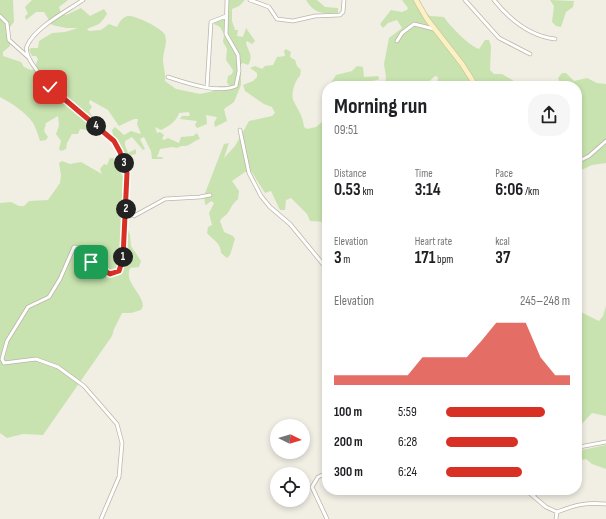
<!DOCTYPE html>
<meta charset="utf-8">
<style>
body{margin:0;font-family:"Sofia Sans Condensed",sans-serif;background:#f6f6f6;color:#202124;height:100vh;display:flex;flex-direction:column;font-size:15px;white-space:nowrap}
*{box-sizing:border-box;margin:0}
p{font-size:13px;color:#757577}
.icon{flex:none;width:22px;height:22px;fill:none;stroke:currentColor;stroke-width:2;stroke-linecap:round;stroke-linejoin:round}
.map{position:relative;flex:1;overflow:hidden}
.panel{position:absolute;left:322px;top:81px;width:260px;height:414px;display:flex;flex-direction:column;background:#fff;border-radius:16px;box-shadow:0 2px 6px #0003}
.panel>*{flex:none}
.needle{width:26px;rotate:95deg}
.buttons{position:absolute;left:270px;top:419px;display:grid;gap:8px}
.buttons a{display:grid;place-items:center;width:40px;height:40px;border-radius:50%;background:#fff;box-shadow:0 2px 6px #0003;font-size:20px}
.pin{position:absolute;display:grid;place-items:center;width:34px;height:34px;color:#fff;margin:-17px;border-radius:8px;box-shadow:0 2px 6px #0006}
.km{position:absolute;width:20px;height:20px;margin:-10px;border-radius:50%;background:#222;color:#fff;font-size:11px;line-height:20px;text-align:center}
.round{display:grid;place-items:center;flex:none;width:42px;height:42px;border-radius:16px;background:#f6f6f6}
.summary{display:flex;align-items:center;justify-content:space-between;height:68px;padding:0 12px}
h1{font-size:22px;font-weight:700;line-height:30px}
.stats{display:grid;grid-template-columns:repeat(3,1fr);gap:6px;height:68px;padding:4px 12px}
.stats div{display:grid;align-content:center}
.stats b{font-size:17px;font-weight:700}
.stats small{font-size:11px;font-weight:400}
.stats p{font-size:11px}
.chart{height:112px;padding:8px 12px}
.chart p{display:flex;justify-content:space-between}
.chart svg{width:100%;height:72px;margin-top:4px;fill:#d93025;opacity:.7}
ul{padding:0 12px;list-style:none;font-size:13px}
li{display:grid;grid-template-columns:64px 48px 1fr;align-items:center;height:30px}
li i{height:10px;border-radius:5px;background:#d93025}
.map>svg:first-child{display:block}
</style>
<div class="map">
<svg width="606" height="519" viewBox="0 0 606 519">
<rect width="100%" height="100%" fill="#f1eee4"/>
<path fill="#c8e3af" d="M0,0H13L14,22L10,27V46L3,52V56L21,62L24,67L31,70L34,69L38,59L36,56H32L29,50L31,48H38L39,41L52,33L65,32L78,28H66L52,25L44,12H36L26,20L25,16L28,14L25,7L32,0H68L59,7L61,13L66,15L81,8L90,16L104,9L107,14C98,27 100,23 87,29L89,31L101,30L109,24L117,27C119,22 124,15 130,16C138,17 162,28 165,35C168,44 163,51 163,60C163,67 166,73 165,81L176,89L200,94L214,91L219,86H229L227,82L228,76L232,74L233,70L226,60L227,49L223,42L224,34L220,27L214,24V23L228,17L229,0H245L239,6L232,9V21L235,30H238L237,36L243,37L246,28L255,41L252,44L247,41L246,43C248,51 254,56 248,65L243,63L241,64V85L234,102L224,109L227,121L215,127L214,123L217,117L206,115L207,124L197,128L195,125L197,121L180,119L182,116H189L190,114L188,112L179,113C176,122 169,126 161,130L155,127L157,133L160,132L164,135L162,139L164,140L168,138L179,143L181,137L193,136L197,133L200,139C192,141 191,147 181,146L177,148L172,147L160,149L157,157H162L163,159H152L151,151L144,137L140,139L145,149L143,150L132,137L125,141V145L128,153L136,149V154L128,156C122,151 120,143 114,139L112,130L115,127L124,135L131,131L141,134L137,124L138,119H134L119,126L108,110L90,100L89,103L92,107L89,111L93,118L91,128L88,130L80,129L78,134H72L67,143L66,149L61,151L59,149L61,141L56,134L59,126L58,116L46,123L44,131L48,137L46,140L40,141C38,135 36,128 33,123C27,113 10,102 0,97Z
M306,0H317L325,7L338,8V13C323,14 314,14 306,0Z
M402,0H419L426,13L430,16L444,17C449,25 469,46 479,49L485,40H489L491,46L490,70L494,74H502L522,86H437L438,77L435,76L424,86H385L386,77L384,64L389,38L402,28L397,20L388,23L383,28L380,24L391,10L402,12L407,10L408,8Z
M550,0L574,1L573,7L566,12L561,27L556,26L552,22L554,6Z
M286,49L291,52L290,57L295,60L297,66L301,70L300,76C295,80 291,93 293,100C298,110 303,116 304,127L307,129L316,127L327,118V222L310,221L307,214L291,198L286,200L285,210H280L271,191L265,193L251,171L245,172L232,181L239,191L238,199C231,205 231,209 227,214C224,217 222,217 220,221L224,232L233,236L235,239L230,255L227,258L221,253C221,243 213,240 207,233L208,227L212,225L209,213L214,203L211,201L206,205L205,204L204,196L224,144L229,143L224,158L235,146L249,121L272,116L275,113L272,107L264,104L245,91L243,85L253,81L257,77V73L250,68L255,66L262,69L265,66L273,65L277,57L285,56L284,51Z
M357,66L363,67L364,77L378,76L379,78L378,80L364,82L361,86H329L336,75L352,71Z
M562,73H566L574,81L587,78L597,83L606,84V163L592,165L577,172V145L580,139L578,134L580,127L577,122V86H561L558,78Z
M110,158H113L124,179L123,216L130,235L131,246L141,261L139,267L130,268C124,283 142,292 143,306L141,310L131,313H122L114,329L112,336L43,435L23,434L7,438L0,433V203L11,202L19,206H24L29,201L48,200L60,183L61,175L59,163L62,161L70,164L81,162L102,174L100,169L104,164L107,165Z
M606,306V416L592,413L577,429V310L599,321L603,316Z
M606,445V469L592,464L586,459L577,461V453L582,450Z"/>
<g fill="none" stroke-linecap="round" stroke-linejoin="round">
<g stroke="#bbb6a8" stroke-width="4.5">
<path id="street" d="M83,0C67,11 34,28 27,46C20,68 97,126 114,141L127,173L123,258L119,271L110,274C98,266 86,260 79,248L74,247L60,279L49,297L28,307L7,341L2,359L4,363L36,359L58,367L84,386L117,424L122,443L119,477L101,519
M250,0L269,7L277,19L293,21L315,16L340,15L343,12L344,0
M465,0L499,38L530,54
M494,0C510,20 529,36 555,39
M0,16L7,23L9,40L28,57
M397,41L402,33L414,24L434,29
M168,77C186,83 218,94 236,86L239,71L238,55L226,34L227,0
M207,87L211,22L226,16
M240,130L249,173L261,196L270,207L290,224L327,269
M577,162L589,156L606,141
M126,213L134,216L165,199L200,197L210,195
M577,449L579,447L606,442
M327,473L318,477L312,487L327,519
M526,490L546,507L557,512C575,505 586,502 606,504
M533,496L539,490
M556,519L557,512"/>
</g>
<g stroke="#cec397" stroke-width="6">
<path id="secondary" d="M416,0L427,19L462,64L476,86"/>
</g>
<use href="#street" stroke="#fff" stroke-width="3"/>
<use href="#secondary" stroke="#fbf1c4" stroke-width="4.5"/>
</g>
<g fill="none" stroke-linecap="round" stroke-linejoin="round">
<g stroke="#fff" stroke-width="8">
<path id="route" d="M50,87L114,141L120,152L127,173L123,258L119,271L110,274L91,262"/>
</g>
<use href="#route" stroke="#d93025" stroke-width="5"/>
</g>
</svg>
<div class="buttons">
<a><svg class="needle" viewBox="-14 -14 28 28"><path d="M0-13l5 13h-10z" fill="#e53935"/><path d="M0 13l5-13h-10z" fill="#757577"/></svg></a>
<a><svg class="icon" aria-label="locate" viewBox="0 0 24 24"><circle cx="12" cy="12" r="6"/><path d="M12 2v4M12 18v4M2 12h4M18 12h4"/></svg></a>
</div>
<div class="pin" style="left:91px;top:262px;background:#1e9e55"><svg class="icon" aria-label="arrive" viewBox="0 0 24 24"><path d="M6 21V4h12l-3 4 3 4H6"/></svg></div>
<div class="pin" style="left:50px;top:87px;background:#d93025"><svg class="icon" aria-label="check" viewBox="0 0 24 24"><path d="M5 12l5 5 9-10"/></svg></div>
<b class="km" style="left:123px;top:257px">1</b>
<b class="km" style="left:126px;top:209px">2</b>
<b class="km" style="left:124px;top:163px">3</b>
<b class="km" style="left:96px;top:126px">4</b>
<section class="panel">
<div class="summary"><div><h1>Morning run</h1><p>09:51</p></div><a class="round"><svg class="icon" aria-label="share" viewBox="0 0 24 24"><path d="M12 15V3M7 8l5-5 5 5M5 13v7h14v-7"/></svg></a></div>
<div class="stats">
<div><p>Distance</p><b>0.53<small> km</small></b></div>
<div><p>Time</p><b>3:14</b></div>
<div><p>Pace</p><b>6:06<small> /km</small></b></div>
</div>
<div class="stats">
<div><p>Elevation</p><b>3<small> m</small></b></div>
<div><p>Heart rate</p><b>171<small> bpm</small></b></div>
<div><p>kcal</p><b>37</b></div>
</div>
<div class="chart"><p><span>Elevation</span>245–248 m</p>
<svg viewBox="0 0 160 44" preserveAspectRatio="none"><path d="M0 44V38L10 38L20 38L30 38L40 38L50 38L60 27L70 27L80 27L90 27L100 17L110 6L120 6L130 6L140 27L150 38L160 38V44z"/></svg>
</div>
<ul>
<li><b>100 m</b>5:59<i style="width:80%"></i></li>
<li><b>200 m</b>6:28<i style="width:58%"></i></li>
<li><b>300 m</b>6:24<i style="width:61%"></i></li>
</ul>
</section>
</div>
